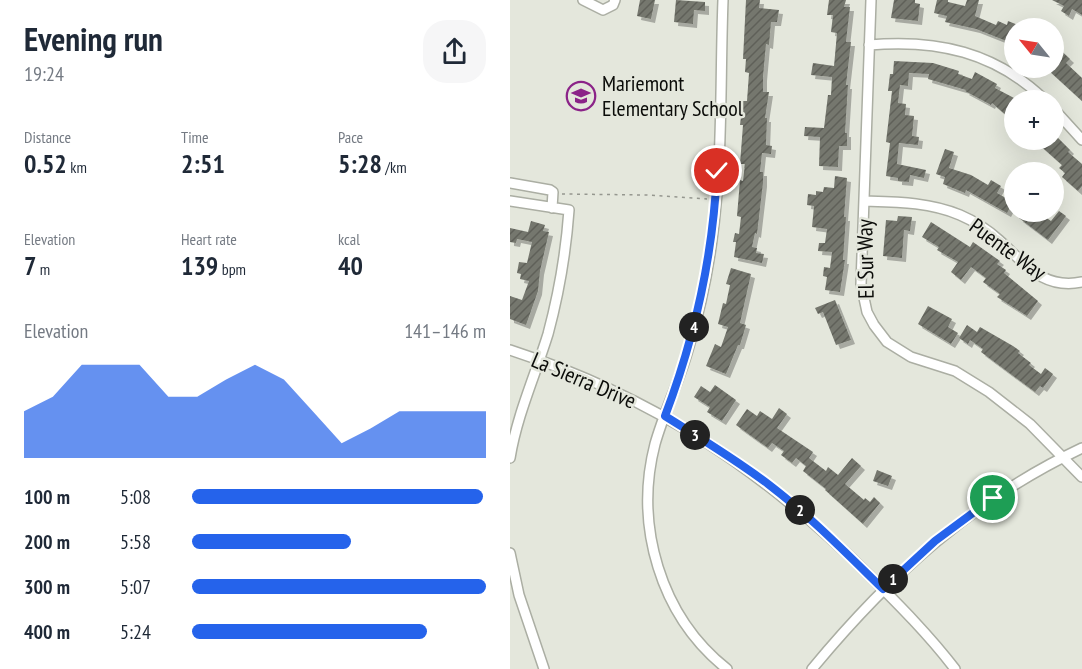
<!DOCTYPE html>
<meta charset="utf-8">
<style>
body{margin:0;font-family:"PT Sans Narrow",sans-serif;background:#f6f6f7;color:#1f2937;height:100vh;display:flex;flex-direction:column;font-size:22px;white-space:nowrap}
*{box-sizing:border-box;margin:0}
p{font-size:20px;color:#747a83}
.icon{flex:none;width:33px;height:33px;fill:none;stroke:currentColor;stroke-width:2;stroke-linecap:round;stroke-linejoin:round}
.map{position:relative;flex:1;overflow:hidden}
.side{display:flex;flex-direction:column;background:#fff;width:510px}
.side>*{flex:none}
.needle{width:39px;rotate:300deg}
.tools{position:absolute;left:494px;top:18px;display:grid;gap:12px}
.tools a{display:grid;place-items:center;width:60px;height:60px;border-radius:50%;background:#fff;box-shadow:0 6px 24px #0002;font-size:30px}
.pin{position:absolute;display:grid;place-items:center;width:51px;height:51px;color:#fff;margin:-26px;border:3px solid #fff;border-radius:50%;box-shadow:0 2px 6px #0007}
.km{position:absolute;width:30px;height:30px;margin:-15px;border-radius:50%;background:#222;color:#fff;font-size:16px;line-height:30px;text-align:center}
.round{display:grid;place-items:center;flex:none;width:63px;height:63px;border-radius:24px;background:#f6f6f7}
.headline{display:flex;align-items:center;justify-content:space-between;height:102px;padding:0 24px}
h1{font-size:33px;font-weight:700;line-height:45px}
.metrics{display:grid;grid-template-columns:repeat(3,1fr);gap:9px;height:102px;padding:6px 24px}
.metrics div{display:grid;align-content:center}
.metrics b{font-size:26px;font-weight:700}
.metrics small{font-size:16px;font-weight:400}
.metrics p{font-size:16px}
.chart{height:168px;padding:12px 24px}
.chart p{display:flex;justify-content:space-between}
.chart svg{width:100%;height:108px;margin-top:6px;fill:#2563eb;opacity:.7}
ul{padding:0 24px;list-style:none;font-size:20px}
li{display:grid;grid-template-columns:96px 72px 1fr;align-items:center;height:45px}
li i{height:15px;border-radius:8px;background:#2563eb}
main{display:flex;flex:1;min-height:0}
.map>svg:first-child{display:block}
</style>
<main>
<section class="side">
<div class="headline"><div><h1>Evening run</h1><p>19:24</p></div><a class="round"><svg class="icon" aria-label="share" viewBox="0 0 24 24"><path d="M12 15V3M7 8l5-5 5 5M5 13v7h14v-7"/></svg></a></div>
<div class="metrics">
<div><p>Distance</p><b>0.52<small> km</small></b></div>
<div><p>Time</p><b>2:51</b></div>
<div><p>Pace</p><b>5:28<small> /km</small></b></div>
</div>
<div class="metrics">
<div><p>Elevation</p><b>7<small> m</small></b></div>
<div><p>Heart rate</p><b>139<small> bpm</small></b></div>
<div><p>kcal</p><b>40</b></div>
</div>
<div class="chart"><p><span>Elevation</span>141–146 m</p>
<svg viewBox="0 0 160 44" preserveAspectRatio="none"><path d="M0 44V25L10 19L20 6L30 6L40 6L50 19L60 19L70 12L80 6L90 12L100 25L110 38L120 32L130 25L140 25L150 25L160 25V44z"/></svg>
</div>
<ul>
<li><b>100 m</b>5:08<i style="width:99%"></i></li>
<li><b>200 m</b>5:58<i style="width:54%"></i></li>
<li><b>300 m</b>5:07<i style="width:100%"></i></li>
<li><b>400 m</b>5:24<i style="width:80%"></i></li>
</ul>
</section>
<div class="map">
<svg width="572" height="669" viewBox="0 0 572 669">
<defs>
<pattern id="building-hatch" width="6" height="6" patternUnits="userSpaceOnUse" patternTransform="scale(1.5)"><rect width="6" height="6" fill="#75776e"/><path d="M-1 1l2-2M0 6l6-6M5 7l2-2" fill="none" stroke="#5e6059"/></pattern>
<filter id="shadow"><feDropShadow dx="4" dy="4" stdDeviation="0" flood-color="#0004"/></filter>
</defs>
<rect width="100%" height="100%" fill="#e4e7dc"/>
<path fill="url(#building-hatch)" filter="url(#shadow)" d="M130,0H145L141,19L127,16Z
M166,0L195,2V11L184,10L183,24L164,22Z
M236,0H250L249,8L269,10L267,22H261L259,45L256,44L253,77V92H259L255,118H257L256,145L262,146L261,154L252,153L250,172H253V183L247,234L245,233L242,247L247,248L246,253L254,254L252,263L224,257L226,242H223L225,233L229,234L231,217L227,216L230,180L233,181L235,164H230L233,125H230L233,101H237L239,73L235,72L236,59H233Z
M319,0H336L334,7H340L336,42H341L336,85H338L335,133H337V146H329L328,167L309,166L310,137L294,136L295,127L314,128L318,95H321L322,77L301,75L303,63L324,66L327,33L321,32L323,15H317Z
M384,0H405V3L410,4L408,21L381,18Z
M427,0H438V2L455,6L457,0H469L465,16L486,25L488,21L497,25L498,21L508,25L504,28V44L466,29L435,22L437,16L424,13Z
M542,0H572V15L562,9L559,16L551,11L554,6Z
M543,43L560,59L556,63L572,78V101L536,68H543Z
M384,61L423,63L449,71L448,74L462,79L465,72L487,84L485,88L504,98V122L482,103L481,105L455,91L456,90L418,79L419,74L399,73L398,86L390,85L388,103L396,104L395,115L404,116L402,136L409,137L408,145L389,143L387,164L416,170L414,178L400,175L399,182L388,181V178L376,176L380,143L376,142L382,91H378L380,74H383Z
M543,133L560,150L558,152L572,164V186L568,191L552,177L555,173L549,168L552,165L524,140H543Z
M435,149L444,152L439,168L461,175L478,185L481,180L491,186L487,193L503,202L497,213L456,190L455,193L433,184L435,177L426,174Z
M325,176L337,178L334,217H336L333,260H335L330,292L315,290L317,277L313,276L314,267L320,268L322,252L308,251L309,243H315L317,229L302,227L304,206L297,205L298,194L306,195V191L313,192L314,187L324,188Z
M549,211L556,216L538,240L509,218L513,212H528L541,221Z
M388,216L402,217L400,231L394,230L392,258L373,256L376,220L387,221Z
M21,221L35,225L33,231L39,232L30,271L28,291L16,325L0,319V296L12,300L19,281L10,279L11,274L7,273L9,262L17,263L22,242L7,239L6,243L0,242V228L18,232Z
M421,222L460,247L463,242L490,261L487,264L496,270L494,273L528,301L517,316L487,297L490,294L473,282L476,278L461,267L451,280L441,272L448,262L427,250L429,247L412,237Z
M221,268L241,274L230,323L236,325L230,345H228L216,374L196,366L205,344L211,347L218,327L208,324L213,303L216,304L220,285L216,284Z
M325,300L341,340L326,345L313,312L308,314L305,308Z
M418,306L442,319L438,327L448,333L441,344L408,324Z
M457,325L467,332L470,327L503,346L510,351L508,353L521,363L519,365L531,374L535,368L543,374L533,388L530,386L525,392L471,352L473,349L460,340L458,344L449,338Z
M205,385L226,400L212,421L197,412L200,407L184,397L191,386L200,392Z
M269,408L277,414L267,428L303,452L299,458L316,471L318,467L328,475L342,458L351,466L335,484L354,500L355,498L360,502L364,497L370,503L353,524L315,490L316,489L293,471L296,466L286,458L282,463L271,455L274,451L262,443L258,448L226,425L237,409L247,416L250,411L262,419Z
M367,470L382,476L378,486L363,481Z"/>
<g fill="none" stroke-linecap="round" stroke-linejoin="round">
<g stroke="#abaea3" stroke-width="12">
<path id="minor" d="M73,0L93,10L103,5L105,0
M213,0C210,79 213,161 202,240C197,277 189,314 178,350C169,382 154,412 145,444C124,525 150,616 217,669
M361,0L351,284L357,312L364,325L377,342L401,357L445,371L479,392L520,424L572,477
M359,45C427,39 485,52 535,100
M543,108L572,140
M0,183L40,190L43,192L42,208
M0,201L59,210C56,252 49,293 38,334C25,376 7,415 0,458
M354,201C386,202 419,202 450,215C464,221 478,230 489,240C515,263 532,290 572,282
M0,350C144,397 252,469 359,575C389,605 419,635 445,669
M0,553L9,595L34,669
M302,669C379,576 462,500 572,448"/>
</g>
<path stroke="#95978f" stroke-width="1.5" stroke-dasharray="3 4.5" stroke-linecap="butt" d="M52,194L137,195L197,199"/>
<use href="#minor" stroke="#fff" stroke-width="9"/>
</g>
<g fill="none" stroke-linecap="round" stroke-linejoin="round">
<g stroke="#fff" stroke-width="12">
<path id="route" d="M207,171C203,256 185,337 155,416C190,438 225,459 258,484C300,516 336,553 373,589L425,541L483,498"/>
</g>
<use href="#route" stroke="#2563eb" stroke-width="8"/>
</g>
<defs>
<g id="school-ring" transform="scale(1.5)"><circle r="9.5" fill="#e4e7dc" stroke="#8b2388" stroke-width="1.5"/><path d="M0-5L7-2L0 1L-7-2ZM-4 1L0 2.5L4 1V4Q0 6-4 4Z" fill="#8b2388"/></g>
</defs>
<g fill-rule="evenodd">
<use href="#school-ring" x="71" y="96"/>
</g>
<g text-anchor="middle" stroke-width="5" stroke-linejoin="round" paint-order="stroke">
<g font-size="22" fill="#0b0c09" stroke="#e4e7dc" text-anchor="start">
<text x="92" y="91">Mariemont<tspan x="92" dy="25">Elementary School</tspan></text>
</g>
<g font-size="22" fill="#0b0c09" stroke="#e4e7dc">
<text transform="translate(498 249) rotate(36)" y="8">Puente Way</text>
<text transform="translate(355 259) rotate(-91)" y="8">El Sur Way</text>
<text transform="translate(74 380) rotate(23)" y="8">La Sierra Drive</text>
</g>
</g>
</svg>
<div class="tools">
<a><svg class="needle" viewBox="-14 -14 28 28"><path d="M0-13l5 13h-10z" fill="#e53935"/><path d="M0 13l5-13h-10z" fill="#747a83"/></svg></a>
<a>+</a>
<a>−</a>
</div>
<div class="pin" style="left:483px;top:498px;background:#1e9e55"><svg class="icon" aria-label="arrive" viewBox="0 0 24 24"><path d="M6 21V4h12l-3 4 3 4H6"/></svg></div>
<div class="pin" style="left:207px;top:171px;background:#d93025"><svg class="icon" aria-label="check" viewBox="0 0 24 24"><path d="M5 12l5 5 9-10"/></svg></div>
<b class="km" style="left:383px;top:579px">1</b>
<b class="km" style="left:290px;top:510px">2</b>
<b class="km" style="left:185px;top:435px">3</b>
<b class="km" style="left:184px;top:327px">4</b>
</div>
</main>
